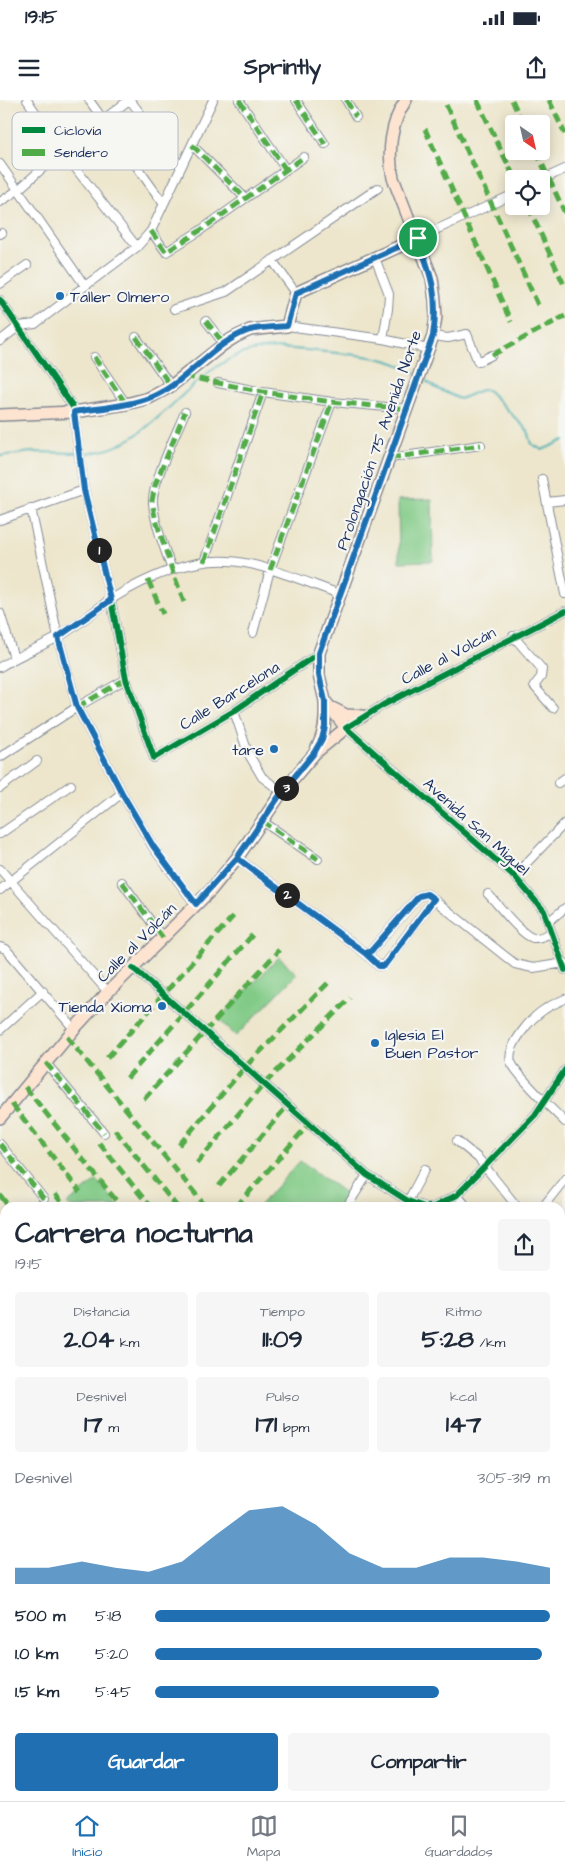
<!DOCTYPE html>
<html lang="es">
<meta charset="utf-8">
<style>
body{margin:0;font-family:"Architects Daughter",sans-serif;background:#f6f6f7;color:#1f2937;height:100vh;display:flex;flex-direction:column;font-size:19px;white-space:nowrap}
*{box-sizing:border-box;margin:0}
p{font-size:16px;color:#747a83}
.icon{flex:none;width:28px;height:28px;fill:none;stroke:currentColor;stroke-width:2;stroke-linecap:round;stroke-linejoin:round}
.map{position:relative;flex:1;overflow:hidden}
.sheet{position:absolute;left:0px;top:1102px;width:565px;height:599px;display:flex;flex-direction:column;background:#fff;border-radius:15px 15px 0 0;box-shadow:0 2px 12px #0003}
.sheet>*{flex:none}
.needle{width:32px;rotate:146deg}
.controls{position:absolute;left:505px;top:15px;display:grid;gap:10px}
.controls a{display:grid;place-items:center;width:45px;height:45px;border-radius:5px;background:#fff;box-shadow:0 2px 12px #0003;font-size:25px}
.pin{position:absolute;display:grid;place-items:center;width:42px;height:42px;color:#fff;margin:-21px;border:2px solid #fff;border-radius:50%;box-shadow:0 1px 5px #0007}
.km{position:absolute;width:25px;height:25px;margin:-12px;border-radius:50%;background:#222;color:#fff;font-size:14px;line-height:25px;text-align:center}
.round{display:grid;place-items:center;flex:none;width:52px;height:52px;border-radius:5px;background:#f6f6f7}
.headline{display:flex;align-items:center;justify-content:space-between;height:85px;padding:0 15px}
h1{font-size:28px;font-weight:700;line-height:38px}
.figures{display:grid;grid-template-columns:repeat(3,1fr);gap:8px;height:85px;padding:5px 15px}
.figures div{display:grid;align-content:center;border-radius:5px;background:#f6f6f7;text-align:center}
.figures b{font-size:25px;font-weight:700}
.figures small{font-size:14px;font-weight:400}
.figures p{font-size:14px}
.chart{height:140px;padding:10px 15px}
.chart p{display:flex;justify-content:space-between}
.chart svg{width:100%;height:90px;margin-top:5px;fill:#1f6fb2;opacity:.7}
.cta{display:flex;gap:10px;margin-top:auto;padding:10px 15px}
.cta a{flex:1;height:58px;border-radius:5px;background:#1f6fb2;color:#fff;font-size:20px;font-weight:700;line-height:58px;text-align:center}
.cta a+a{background:#f6f6f7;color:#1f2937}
ul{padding:0 15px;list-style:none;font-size:16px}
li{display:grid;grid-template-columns:80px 60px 1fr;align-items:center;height:38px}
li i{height:12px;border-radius:6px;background:#1f6fb2}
.status{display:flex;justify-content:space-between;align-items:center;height:35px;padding:0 25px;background:#fff;direction:ltr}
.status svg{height:14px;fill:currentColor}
header{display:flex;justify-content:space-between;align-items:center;height:65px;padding:0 15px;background:#fff;font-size:22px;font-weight:700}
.tabs{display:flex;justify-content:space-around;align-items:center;height:70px;border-top:1px solid #e0e1e3;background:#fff;font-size:14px;color:#747a83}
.tabs a{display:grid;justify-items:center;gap:2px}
.tabs .current{color:#1f6fb2}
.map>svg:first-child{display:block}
</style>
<div class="status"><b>19:15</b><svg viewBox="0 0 49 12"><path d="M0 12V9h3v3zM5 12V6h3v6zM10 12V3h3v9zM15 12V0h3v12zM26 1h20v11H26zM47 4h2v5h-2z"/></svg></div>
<header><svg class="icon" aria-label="menu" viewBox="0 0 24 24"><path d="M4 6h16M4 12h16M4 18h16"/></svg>Sprintly<svg class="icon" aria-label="share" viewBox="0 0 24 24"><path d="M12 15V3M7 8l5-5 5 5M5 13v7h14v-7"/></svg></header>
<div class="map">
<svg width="565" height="1701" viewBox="0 0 565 1701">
<rect width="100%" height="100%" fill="#f6f6f2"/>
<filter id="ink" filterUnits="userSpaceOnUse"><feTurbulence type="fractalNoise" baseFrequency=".02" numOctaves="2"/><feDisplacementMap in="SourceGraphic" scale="10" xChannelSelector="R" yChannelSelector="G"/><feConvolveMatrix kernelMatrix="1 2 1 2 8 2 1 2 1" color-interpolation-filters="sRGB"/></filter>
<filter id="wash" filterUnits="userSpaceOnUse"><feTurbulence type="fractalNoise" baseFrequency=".0096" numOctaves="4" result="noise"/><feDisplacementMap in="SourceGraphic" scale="20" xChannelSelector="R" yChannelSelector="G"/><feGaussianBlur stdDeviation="1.12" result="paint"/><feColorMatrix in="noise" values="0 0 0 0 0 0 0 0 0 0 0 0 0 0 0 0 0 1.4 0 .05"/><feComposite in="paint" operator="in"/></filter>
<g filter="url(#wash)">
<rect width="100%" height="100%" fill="#ede6cc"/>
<path fill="#82cb87" stroke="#4e7d72" d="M432,399L433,461L399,462L398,400Z
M279,857L297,874L236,936L218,919Z
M300,1061L349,1096L341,1107H258Z
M97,1080L119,1107H70L67,1104Z"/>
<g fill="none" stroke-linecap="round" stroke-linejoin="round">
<path stroke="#3aacb3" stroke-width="2" d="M423,279L436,288L460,299L484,289L489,291L528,331L532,344L542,350L565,340
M82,353C148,355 186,271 244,253C272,244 299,250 327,252C357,255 389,256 415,273
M0,356L32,352L78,353"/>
</g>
</g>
<g filter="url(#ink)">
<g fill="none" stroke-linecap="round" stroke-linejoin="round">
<g stroke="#848a95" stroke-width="10">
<path id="street" d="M27,0L62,51L137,147
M89,0L163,103
M130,0L181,67
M239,0L286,70
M296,0L325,44
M346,0L356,17
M192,45L245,98
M0,64L85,186
M541,80L565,69
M0,102L18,90L62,51L129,0
M151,131L166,152L198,132L304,57
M0,134L2,133
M418,138L514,94
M375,158L389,194L388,209L383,239
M272,160L296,193
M0,184L27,165
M0,200L73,307L84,390L111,500L126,579L154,658L234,611L319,553
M174,209L226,192L378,88
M206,221L224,244
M287,226L383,239L428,249
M433,236L448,238L467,234L478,262L492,255
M136,237L171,286
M0,241L19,226L35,224L73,195L137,147L151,131L213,0
M94,257L126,304
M218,283L263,292L332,302L408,309
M390,358L481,345
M542,379L565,494
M547,402L565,400
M31,408L58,537L77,607L122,693L153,747L196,805
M0,420L84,390
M204,462L263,292
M172,470C165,449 155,426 153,403C151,385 177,332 185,312
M565,511L383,605L346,628L514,776L544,811L565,870
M0,513L14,558
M253,533L270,470L332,302
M513,536L542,569L541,577L534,586L553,608
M0,567C19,555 39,548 58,537C76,527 92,512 110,500C144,479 187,459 228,461C260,462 308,483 340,494
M234,611L248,653L262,677L282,692
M0,657L77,607L126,579
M558,683L565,678
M0,688L37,661
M262,721L318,759
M0,734L71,685
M237,758L365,853L379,866L384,865L434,799
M0,769L108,892
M514,776L565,723
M122,782L163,838
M0,790L122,693
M488,794C498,804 521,835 533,838C539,839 546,835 552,833
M548,822L565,808
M0,847L6,849L74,929
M365,853L371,851L419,796L427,794L515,864L533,868L565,863
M133,868L367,1075L408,1101L424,1107H434L457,1095L535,1015L565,970
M565,899C558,902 551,905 545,909C532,917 506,946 511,962C517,976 553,1010 565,1022
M0,930L43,891
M46,963L104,1033
M457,1041L478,1058L518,1108
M0,1044L44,1099
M457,1095L468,1108
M408,1101L425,1069
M346,1108L367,1075
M542,1108L565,1079
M560,1206L565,1205
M560,1312L565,1311
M560,1407L565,1416
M560,1428L565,1426
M560,1435L565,1440
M560,1569L565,1566
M64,1696L66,1699
M114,1696L117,1701
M166,1696L169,1701
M215,1696L218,1701
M319,1696L322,1701
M348,1701L355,1696"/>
</g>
<g stroke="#848a95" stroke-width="14">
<path id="secondary" d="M0,315L74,312L126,304L149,298L171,286L224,244L235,237L250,230L287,226L296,193L418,138
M332,608L346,615L363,616
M316,650C325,633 326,619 325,601
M0,1018L74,929L108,892L211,790L237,758L282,692L315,653L346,628L325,601L319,575V553L433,236L436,217L435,200L432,178L393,78C387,52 391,22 406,0
M0,1641L5,1639"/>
</g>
<g stroke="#848a95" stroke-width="16">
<path id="highway" d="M0,1188L5,1197
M0,1218L5,1228
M261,1696L264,1701
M278,1696L281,1701"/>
</g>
<use href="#street" stroke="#fff" stroke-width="8"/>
<use href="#secondary" stroke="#fde4d1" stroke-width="11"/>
<use href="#highway" stroke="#fbbb8d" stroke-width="14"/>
<path stroke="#52ab49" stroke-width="5" stroke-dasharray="10 5" stroke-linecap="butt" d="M239,0L286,70
M296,0L325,44
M346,0L356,17
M477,0L515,79
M512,0L523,24
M549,0L565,34
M446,5L538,205
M425,29L511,222
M192,45L245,98
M536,51L565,113
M528,106L565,187
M151,131L166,152L198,132L304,57
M206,221L224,244
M136,237L171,286
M492,255L565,216
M94,257L126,304
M184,276L263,292L332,302L408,309
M390,358L481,345
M204,462L263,292
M270,470L332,302
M148,480L163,514
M184,502L172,470L155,417L152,401L155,385L185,312
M77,607L126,579
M262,721L318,759
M122,782L163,838
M67,937L207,1108
M107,958L236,813
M46,963L104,1033
M127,978L255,832
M25,987L122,1108
M144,999L279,850
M12,1004L80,1092
M115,1030L178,1108
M99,1043L151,1108
M0,1044L44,1099
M179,1045L245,967L328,883
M197,1063L264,984L350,898
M219,1086L288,1005
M55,1094L66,1108
M0,1095L10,1108
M236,1107L309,1024
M0,1130L5,1136
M1,1189L5,1191
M560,1580L565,1588
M560,1654L565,1663
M542,1696L544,1701"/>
<g stroke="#f6f6f2" stroke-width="9">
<path id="cycleway" d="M0,200L73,307L84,390L111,500L126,579L154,658L234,611L319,553
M565,511L383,605L346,628L514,776L544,811L565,870
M133,868L367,1075L408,1101L424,1107H434L457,1095L535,1015L565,970"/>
</g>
<use href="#cycleway" stroke="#00873e" stroke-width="6"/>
</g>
</g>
<g fill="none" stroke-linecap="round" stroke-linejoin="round" filter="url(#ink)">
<g stroke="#fff" stroke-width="10">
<path id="route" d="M418,138L296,193L287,226C276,227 261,227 250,230C211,243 187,284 149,298C125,307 98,308 74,312L84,390L111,500L58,537L77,607L122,693L153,746L196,804L237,758L365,853L371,851L419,796L427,794L434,799L384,866H379L365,853L255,772L237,758L282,692L314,653L322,639L325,627V601L319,575V553L433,236C439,196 431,175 418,138"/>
</g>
<use href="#route" stroke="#1f6fb2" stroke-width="6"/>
</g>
<g fill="#1f6fb2" stroke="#f6f6f2" stroke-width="2">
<circle cx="60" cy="196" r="5"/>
<circle cx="274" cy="649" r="5"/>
<circle cx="162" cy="906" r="5"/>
<circle cx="375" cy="943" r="5"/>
</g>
<g text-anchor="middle" stroke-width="4.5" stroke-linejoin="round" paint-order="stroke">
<g font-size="16" fill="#1b2f5e" stroke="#f6f6f2" text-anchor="start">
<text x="70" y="202">Taller Olmero</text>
<text x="264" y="655" text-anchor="end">tare</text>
<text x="152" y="912" text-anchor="end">Tienda Xioma</text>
<text x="385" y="940">Iglesia El<tspan x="385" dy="18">Buen Pastor</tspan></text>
</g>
<g font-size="16" fill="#1b2f5e" stroke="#f6f6f2">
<text transform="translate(378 340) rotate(-71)" y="6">Prolongación 75 Avenida Norte</text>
<text transform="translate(448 555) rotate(-28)" y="6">Calle al Volcán</text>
<text transform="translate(229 595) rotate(-32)" y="6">Calle Barcelona</text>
<text transform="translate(477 726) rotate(42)" y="6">Avenida San Miguel</text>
<text transform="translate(136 842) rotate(-45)" y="6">Calle al Volcán</text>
</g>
</g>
<rect x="12" y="12" width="166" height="58" rx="8" fill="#f6f6f2" stroke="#b4bac6" stroke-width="1"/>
<rect x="22" y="27" width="23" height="6" fill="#00873e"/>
<rect x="22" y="49" width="23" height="7" fill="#52ab49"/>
<g font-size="14" fill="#1b2f5e">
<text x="54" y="35">Ciclovía</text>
<text x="54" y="57">Sendero</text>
</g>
</svg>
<div class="controls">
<a><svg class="needle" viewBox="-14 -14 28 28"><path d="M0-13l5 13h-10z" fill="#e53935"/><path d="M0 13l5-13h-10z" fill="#747a83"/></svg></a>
<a><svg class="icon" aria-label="locate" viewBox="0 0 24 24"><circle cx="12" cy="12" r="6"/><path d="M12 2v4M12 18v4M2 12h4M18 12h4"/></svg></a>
</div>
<div class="pin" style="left:418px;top:138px;background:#1e9e55"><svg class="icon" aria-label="arrive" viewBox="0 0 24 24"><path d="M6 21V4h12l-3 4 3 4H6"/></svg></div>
<b class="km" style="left:99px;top:450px">1</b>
<b class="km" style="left:287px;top:795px">2</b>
<b class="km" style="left:286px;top:688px">3</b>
<section class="sheet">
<div class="headline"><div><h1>Carrera nocturna</h1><p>19:15</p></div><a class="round"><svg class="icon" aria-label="share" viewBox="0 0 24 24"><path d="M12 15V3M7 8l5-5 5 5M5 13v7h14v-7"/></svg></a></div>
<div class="figures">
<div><p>Distancia</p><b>2.04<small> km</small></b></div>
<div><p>Tiempo</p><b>11:09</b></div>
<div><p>Ritmo</p><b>5:28<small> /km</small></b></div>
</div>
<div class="figures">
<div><p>Desnivel</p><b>17<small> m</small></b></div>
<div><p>Pulso</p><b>171<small> bpm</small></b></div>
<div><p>kcal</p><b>147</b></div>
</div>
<div class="chart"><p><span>Desnivel</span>305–319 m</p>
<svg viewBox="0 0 160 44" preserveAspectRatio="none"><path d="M0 44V36L10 36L20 33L30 36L40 38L50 33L60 20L70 8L80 6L90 15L100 29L110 36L120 36L130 31L140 31L150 33L160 36V44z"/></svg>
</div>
<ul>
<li><b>500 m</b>5:18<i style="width:100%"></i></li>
<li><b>1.0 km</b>5:20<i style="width:98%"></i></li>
<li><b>1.5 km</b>5:45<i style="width:72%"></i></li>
</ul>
<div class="cta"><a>Guardar</a><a>Compartir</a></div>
</section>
</div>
<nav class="tabs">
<a class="current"><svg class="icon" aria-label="home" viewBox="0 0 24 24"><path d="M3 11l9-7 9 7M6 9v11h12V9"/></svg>Inicio</a>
<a><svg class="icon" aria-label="map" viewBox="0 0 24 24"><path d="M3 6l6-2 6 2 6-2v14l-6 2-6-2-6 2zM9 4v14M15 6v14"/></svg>Mapa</a>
<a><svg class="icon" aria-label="saved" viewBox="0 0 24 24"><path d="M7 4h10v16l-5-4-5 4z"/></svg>Guardados</a>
</nav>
